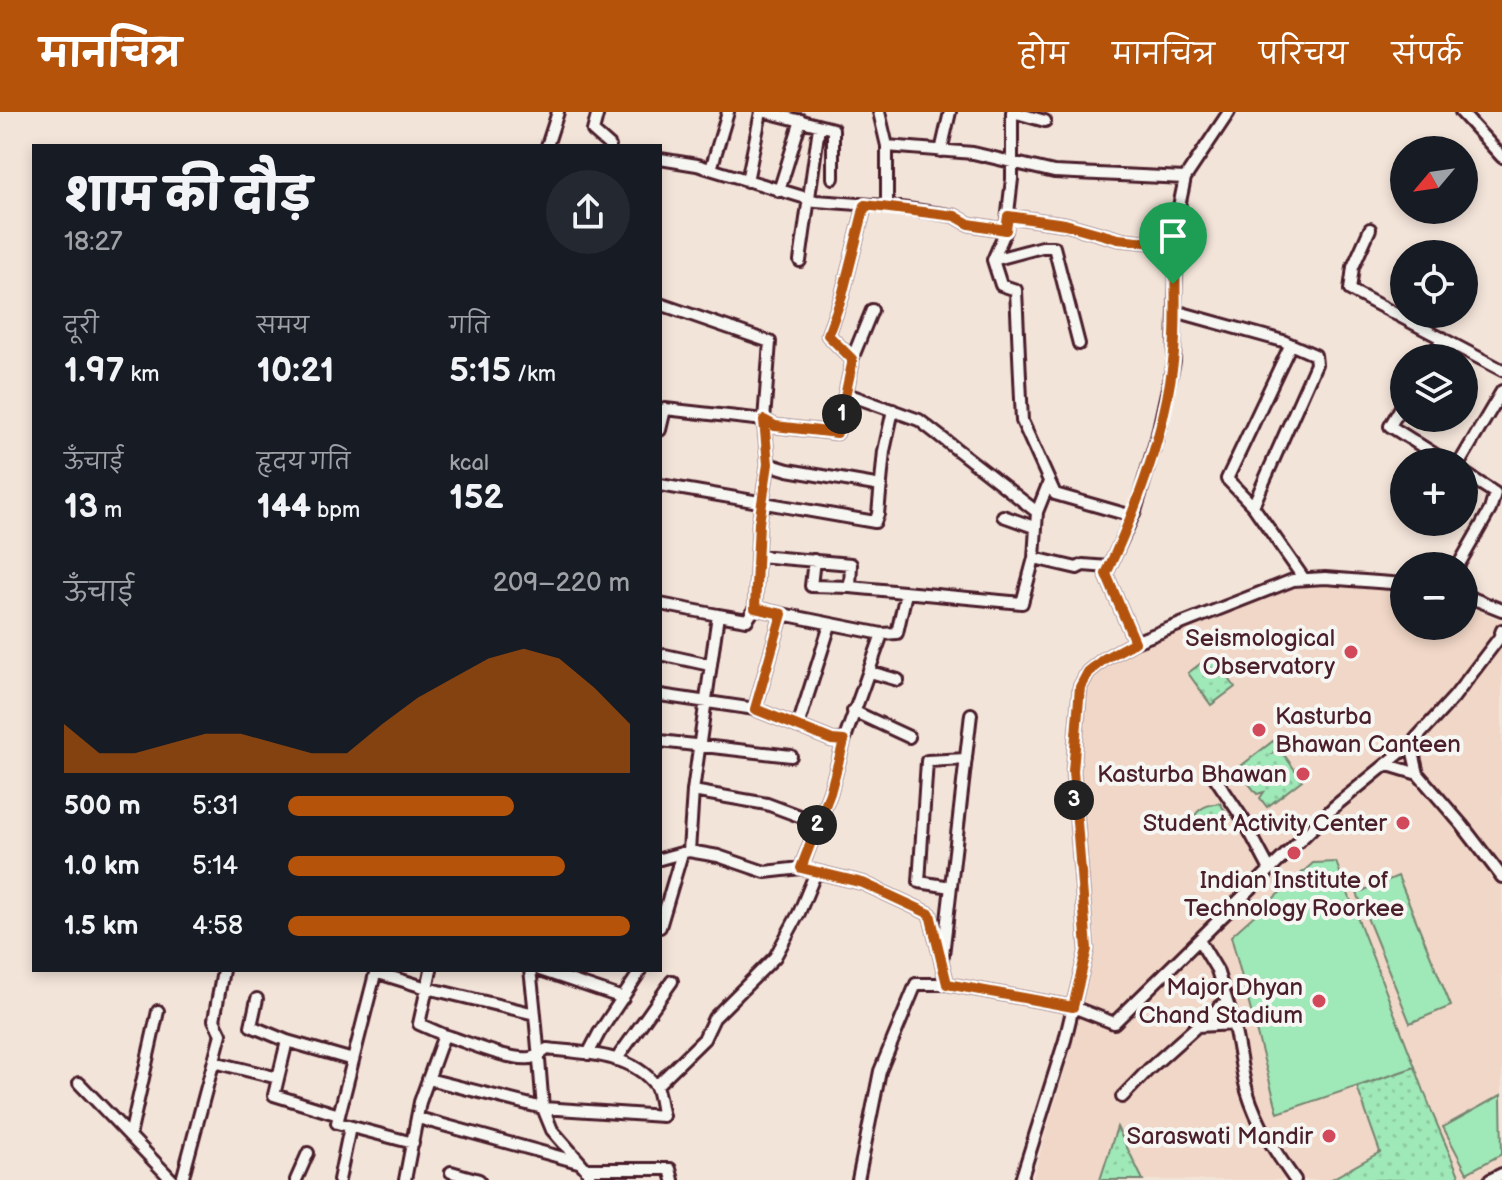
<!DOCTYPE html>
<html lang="hi">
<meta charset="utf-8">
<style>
body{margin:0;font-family:"Balsamiq Sans","Playpen Sans Deva",sans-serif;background:#242831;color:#f1f3f6;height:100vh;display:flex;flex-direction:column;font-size:30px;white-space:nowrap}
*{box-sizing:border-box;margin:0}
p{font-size:26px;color:#9ea1a6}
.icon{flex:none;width:44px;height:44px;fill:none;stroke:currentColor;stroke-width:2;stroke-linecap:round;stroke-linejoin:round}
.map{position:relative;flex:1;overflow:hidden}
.side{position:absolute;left:32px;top:32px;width:630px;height:828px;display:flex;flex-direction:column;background:#171b24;border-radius:0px;box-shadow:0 4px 12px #0003}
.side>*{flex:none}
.needle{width:52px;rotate:241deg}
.tools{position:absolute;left:1390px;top:24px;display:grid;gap:16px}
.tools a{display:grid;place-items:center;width:88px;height:88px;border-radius:50%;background:#171b24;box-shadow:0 4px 12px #0003;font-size:40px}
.pin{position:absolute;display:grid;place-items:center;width:68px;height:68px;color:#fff;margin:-82px -34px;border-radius:50% 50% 50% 0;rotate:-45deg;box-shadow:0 0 8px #0007}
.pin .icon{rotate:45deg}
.km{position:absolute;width:40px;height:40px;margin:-20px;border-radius:50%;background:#222;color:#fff;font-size:22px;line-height:40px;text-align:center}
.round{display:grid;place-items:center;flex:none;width:84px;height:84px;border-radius:42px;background:#242831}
.summary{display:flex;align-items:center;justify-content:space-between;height:136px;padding:0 32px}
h1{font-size:44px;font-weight:800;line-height:60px}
.metrics{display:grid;grid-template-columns:repeat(3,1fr);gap:12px;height:136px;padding:8px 32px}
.metrics div{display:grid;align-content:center}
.metrics b{font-size:34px;font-weight:800}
.metrics small{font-size:22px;font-weight:400}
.metrics p{font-size:22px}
.chart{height:224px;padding:16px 32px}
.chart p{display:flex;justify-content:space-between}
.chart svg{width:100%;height:144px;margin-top:8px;fill:#b45309;opacity:.7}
ul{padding:0 32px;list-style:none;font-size:26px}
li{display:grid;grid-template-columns:128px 96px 1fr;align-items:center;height:60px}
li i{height:20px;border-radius:10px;background:#b45309}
header{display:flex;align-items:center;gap:48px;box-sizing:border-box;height:112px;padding:0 40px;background:#b45309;color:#fff}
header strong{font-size:38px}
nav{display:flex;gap:44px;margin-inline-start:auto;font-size:28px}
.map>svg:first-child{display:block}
</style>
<header>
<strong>मानचित्र</strong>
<nav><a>होम</a><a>मानचित्र</a><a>परिचय</a><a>संपर्क</a></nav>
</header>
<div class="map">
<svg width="1502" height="1068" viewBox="0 0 1502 1068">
<defs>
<pattern id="park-dots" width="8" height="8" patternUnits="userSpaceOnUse" patternTransform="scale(2)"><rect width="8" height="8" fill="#9fe8b7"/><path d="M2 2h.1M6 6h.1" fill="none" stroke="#8ac79e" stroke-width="1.8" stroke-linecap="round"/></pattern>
</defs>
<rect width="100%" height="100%" fill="#f3e4d9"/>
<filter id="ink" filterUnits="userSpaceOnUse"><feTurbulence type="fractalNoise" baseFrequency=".0125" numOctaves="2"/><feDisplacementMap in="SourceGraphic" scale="16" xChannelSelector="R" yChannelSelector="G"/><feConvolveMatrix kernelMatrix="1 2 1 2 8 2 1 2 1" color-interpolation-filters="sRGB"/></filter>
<g filter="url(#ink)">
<path fill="#f1d7c7" d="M1296,474H1354L1404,478V514H1464V493L1502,508V1068H1032L1068,947L1096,830L1076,653L1084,576L1100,555L1238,493Z"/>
<path fill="url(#park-dots)" stroke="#748471" stroke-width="2" d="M1212,543L1235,575L1211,593L1188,561Z
M1273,629L1277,634L1273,641L1280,637L1302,668L1267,695L1260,686L1264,680L1257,682L1237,657Z
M1220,691L1230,707L1210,720L1199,718L1194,707C1197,695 1209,693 1220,691Z
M1415,955L1433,1003L1461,1068H1330L1380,1040L1357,975Z
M1117,1015L1143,1068H1100Z"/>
<path fill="#9fe8b7" stroke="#748471" stroke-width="2" d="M1336,750L1415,955L1278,1001L1231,824L1313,751Z
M1398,764L1451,894L1410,911L1357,781Z
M1501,983L1502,1042L1467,1061L1443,1015Z"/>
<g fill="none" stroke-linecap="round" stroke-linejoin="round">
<g stroke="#4a1f2b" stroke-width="16">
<path id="minor" d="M598,0L593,19L610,34
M766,0L833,17V66
M879,0L887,34V94L955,104L969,112L1006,118
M1012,0V67L1006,118L993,148L1001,173L1016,178L1022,309L1055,382L1132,404
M1013,0L1045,9
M1461,0L1502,45
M547,34L558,0
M887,34L973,41L1054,60L1185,66
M941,39L950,0
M660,47L697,53L816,89L887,94
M711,57L728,0
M747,69L761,0
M779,79L801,8
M1008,104L1065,112L1118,127L1176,133
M1370,117L1353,155L1350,178L1502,258
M993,148L1042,135H1054L1079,232
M800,149L819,15
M660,192L770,230L764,308L775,314L837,321L852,252V247L828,223L842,184L865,93
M1182,201L1283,229L1315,243L1316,252L1253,394
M1290,234L1227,367L1253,394L1304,467
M1430,246L1443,226
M852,247L872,198
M847,282L919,308L1037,400
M1404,290L1390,314L1447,350
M660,318L665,297L764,308L768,352L759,411L755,496L747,508L718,503
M1460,350L1502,279
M768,352L788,358L881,374
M660,373L875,410L878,402L884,339L893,298
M1003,404L1034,415
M758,444L851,452L850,475
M1034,446L1077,456L1083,453L1109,455
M814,448L811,474L850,475L1022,491L1034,446L1037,400L1049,370
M1458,454L1490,398L1495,381L1464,361
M1464,483L1502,498
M660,492L718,503L693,679L689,739
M755,496L782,502L755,597
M782,502L882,522L844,629
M882,522L897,521L906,481
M1135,530L1106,462L1135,399L1157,326L1174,249L1177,104L1185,66L1229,0
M660,542L710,553
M870,560L898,568
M660,583L755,597L832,628L844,629L830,681L801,756
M853,599L909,625
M798,614L830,513
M660,629L791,644
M1411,632L1418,662L1462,713L1502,765
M1388,653L1418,662
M1214,664L1243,707L1270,758
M693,679L767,692L818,711
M660,747L689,739L718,744L765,760L801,756L863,771L930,802L947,872L1073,895L1114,911L1335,694L1411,632L1454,585L1499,526L1502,518
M951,775L919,770L927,649L966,647
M660,815L682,741
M1199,828L1217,858L1228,893
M943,843L971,602
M376,858L337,1011L413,1031
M540,858L623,886
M375,860L427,876L535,902
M257,887L251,914L287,929L353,948
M1197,914L1222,893H1228C1238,921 1239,951 1247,979C1257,1012 1275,1040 1295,1068
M444,923C465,929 509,949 530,946C536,945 542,941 547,937C581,941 632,941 655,973C660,981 660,995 663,1004L543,996C539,950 536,904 530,858
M287,929L274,983L339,1003
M588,942L599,921L641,858
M616,948L672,869
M214,950L278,966
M428,967L543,996L552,1018L586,1057L591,1068
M79,971L172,1068
M656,974L704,927L714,906L775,845L799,801L816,760
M1122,985L1148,958L1197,914L1235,912
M418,1006L578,1050
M130,1024L158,899
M586,1057H670L673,1068
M451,1060L479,1068
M182,1068L221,922L214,908L223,858
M296,1068L308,1041
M339,1068L350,1015
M405,1068L420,990L444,923L419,912L431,858
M858,1068L880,959L916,872H947
M1021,1068L1065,928L1087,837L1073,659L1080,575L1088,560L1104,547L1135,530L1293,468L1325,466L1404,472
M1490,1068L1502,1062"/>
</g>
<use href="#minor" stroke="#f6f6f2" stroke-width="10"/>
</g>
</g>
<g fill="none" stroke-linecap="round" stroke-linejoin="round" filter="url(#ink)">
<g stroke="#fff" stroke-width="16">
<path id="route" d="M865,93L955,104L969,112L1006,118L1008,104L1065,112L1118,127L1176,133C1174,170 1178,214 1173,250C1164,324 1137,396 1106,462L1135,530L1104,547L1088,560L1080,575L1073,659L1087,837L1073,895L947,872L930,802L863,771L801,756L830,681L844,629L832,628L755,597L782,502L755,496L759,411L768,352L764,308L775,314L837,321L852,252V247L828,223L842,184Z"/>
</g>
<use href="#route" stroke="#b45309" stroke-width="10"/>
</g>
<g fill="#d1495b" stroke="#f6f6f2" stroke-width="3">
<circle cx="1351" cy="540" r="8"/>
<circle cx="1259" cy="618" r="8"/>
<circle cx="1303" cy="662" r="8"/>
<circle cx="1403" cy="711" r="8"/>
<circle cx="1294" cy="741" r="8"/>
<circle cx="1319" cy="889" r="8"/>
<circle cx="1329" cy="1024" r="8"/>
</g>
<g text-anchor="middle" stroke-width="8" stroke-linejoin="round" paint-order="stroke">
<g font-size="24" fill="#4a1f2b" stroke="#f6f6f2" text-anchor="end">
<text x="1335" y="534">Seismological<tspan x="1335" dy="28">Observatory</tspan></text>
<text x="1275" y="612" text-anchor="start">Kasturba<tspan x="1275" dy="28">Bhawan Canteen</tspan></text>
<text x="1287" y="670">Kasturba Bhawan</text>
<text x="1387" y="719">Student Activity Center</text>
<text x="1294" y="776" text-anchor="middle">Indian Institute of<tspan x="1294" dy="28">Technology Roorkee</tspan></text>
<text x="1303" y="883">Major Dhyan<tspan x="1303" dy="28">Chand Stadium</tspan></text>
<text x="1313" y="1032">Saraswati Mandir</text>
</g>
</g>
</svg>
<div class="tools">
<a><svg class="needle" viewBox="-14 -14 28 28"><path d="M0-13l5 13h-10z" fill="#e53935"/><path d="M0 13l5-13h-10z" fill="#9ea1a6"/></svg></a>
<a><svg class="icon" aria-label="locate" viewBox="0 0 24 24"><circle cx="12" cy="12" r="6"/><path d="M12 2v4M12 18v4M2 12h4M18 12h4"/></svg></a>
<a><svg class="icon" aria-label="layers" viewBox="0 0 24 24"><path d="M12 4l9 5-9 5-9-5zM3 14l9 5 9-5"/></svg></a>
<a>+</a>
<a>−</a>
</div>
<div class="pin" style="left:1173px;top:172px;background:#1e9e55"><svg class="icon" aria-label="arrive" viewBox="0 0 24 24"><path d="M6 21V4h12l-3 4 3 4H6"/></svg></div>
<b class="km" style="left:842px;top:302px">1</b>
<b class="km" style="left:817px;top:713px">2</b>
<b class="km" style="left:1074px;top:688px">3</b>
<section class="side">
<div class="summary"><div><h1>शाम की दौड़</h1><p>18:27</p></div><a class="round"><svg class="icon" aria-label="share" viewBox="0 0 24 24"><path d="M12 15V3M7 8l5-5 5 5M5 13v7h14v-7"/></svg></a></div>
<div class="metrics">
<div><p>दूरी</p><b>1.97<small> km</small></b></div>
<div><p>समय</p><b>10:21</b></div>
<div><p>गति</p><b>5:15<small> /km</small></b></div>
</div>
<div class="metrics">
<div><p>ऊँचाई</p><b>13<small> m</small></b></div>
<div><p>हृदय गति</p><b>144<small> bpm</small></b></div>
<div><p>kcal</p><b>152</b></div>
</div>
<div class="chart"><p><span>ऊँचाई</span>209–220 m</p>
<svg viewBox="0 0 160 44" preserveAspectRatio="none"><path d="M0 44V29L10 38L20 38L30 35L40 32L50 32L60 35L70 38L80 38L90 29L100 21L110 15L120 9L130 6L140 9L150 18L160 29V44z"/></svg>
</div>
<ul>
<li><b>500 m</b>5:31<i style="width:66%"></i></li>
<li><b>1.0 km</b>5:14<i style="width:81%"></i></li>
<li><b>1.5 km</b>4:58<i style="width:100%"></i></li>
</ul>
</section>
</div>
